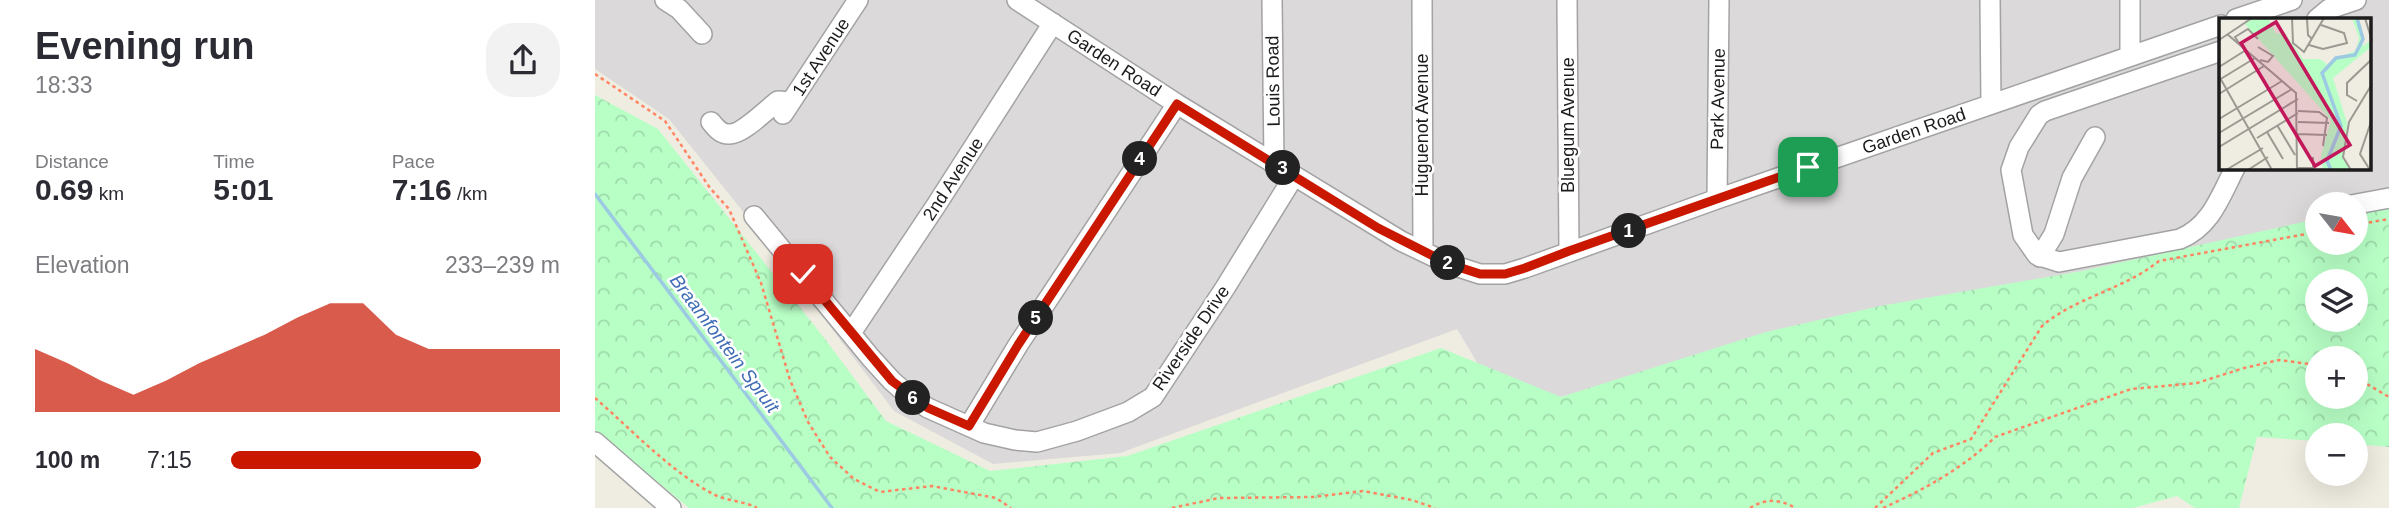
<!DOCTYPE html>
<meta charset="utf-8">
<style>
body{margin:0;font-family:Arial,sans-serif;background:#f2f2f3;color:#2b2b33;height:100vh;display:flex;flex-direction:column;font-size:26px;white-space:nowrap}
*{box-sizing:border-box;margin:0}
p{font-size:23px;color:#7c7c81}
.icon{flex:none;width:38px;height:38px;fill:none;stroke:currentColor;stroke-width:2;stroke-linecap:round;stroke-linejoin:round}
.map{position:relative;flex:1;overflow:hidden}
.side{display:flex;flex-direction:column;background:#fff;width:595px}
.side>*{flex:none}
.needle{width:46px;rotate:121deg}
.tools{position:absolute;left:1710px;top:192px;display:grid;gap:14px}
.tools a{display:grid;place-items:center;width:63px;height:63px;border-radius:50%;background:#fff;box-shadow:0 7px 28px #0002;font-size:35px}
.pin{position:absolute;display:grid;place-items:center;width:60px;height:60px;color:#fff;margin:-30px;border-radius:14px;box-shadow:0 4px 10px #0006}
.km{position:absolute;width:35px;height:35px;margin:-18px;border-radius:50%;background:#222;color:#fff;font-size:19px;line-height:35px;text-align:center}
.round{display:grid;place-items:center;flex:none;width:74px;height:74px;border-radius:28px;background:#f2f2f3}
.head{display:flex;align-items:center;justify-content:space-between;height:119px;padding:0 35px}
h1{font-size:38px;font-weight:700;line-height:52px}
.figures{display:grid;grid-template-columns:repeat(3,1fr);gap:10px;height:119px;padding:7px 35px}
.figures div{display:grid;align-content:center}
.figures b{font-size:30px;font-weight:700}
.figures small{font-size:19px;font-weight:400}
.figures p{font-size:19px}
.chart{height:196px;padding:14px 35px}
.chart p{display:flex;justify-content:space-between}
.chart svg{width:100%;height:126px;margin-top:7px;fill:#c91700;opacity:.7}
ul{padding:0 35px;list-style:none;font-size:23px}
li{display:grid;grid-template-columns:112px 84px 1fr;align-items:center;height:52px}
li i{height:18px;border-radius:9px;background:#c91700}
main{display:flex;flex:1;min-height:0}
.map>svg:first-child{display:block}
</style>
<main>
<section class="side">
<div class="head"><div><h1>Evening run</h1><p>18:33</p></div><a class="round"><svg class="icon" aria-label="share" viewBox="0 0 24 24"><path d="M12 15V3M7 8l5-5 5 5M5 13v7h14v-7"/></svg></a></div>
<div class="figures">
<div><p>Distance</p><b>0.69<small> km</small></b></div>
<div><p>Time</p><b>5:01</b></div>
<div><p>Pace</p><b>7:16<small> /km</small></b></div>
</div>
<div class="chart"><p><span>Elevation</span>233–239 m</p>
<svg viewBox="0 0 160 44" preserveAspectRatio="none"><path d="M0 44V22L10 27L20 33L30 38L40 33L50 27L60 22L70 17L80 11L90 6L100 6L110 17L120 22L130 22L140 22L150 22L160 22V44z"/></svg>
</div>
<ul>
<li><b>100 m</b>7:15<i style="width:76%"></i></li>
</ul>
</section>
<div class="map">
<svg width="1794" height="508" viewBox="0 0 1794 508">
<defs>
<pattern id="park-crowns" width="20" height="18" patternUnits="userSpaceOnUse" patternTransform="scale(1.75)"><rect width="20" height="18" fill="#b8ffc6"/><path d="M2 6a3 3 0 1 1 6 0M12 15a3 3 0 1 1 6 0" fill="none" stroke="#9edaaa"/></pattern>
</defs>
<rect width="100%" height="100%" fill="#efece1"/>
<path fill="#dbd9d9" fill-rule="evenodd" d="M0,0H1794V215L1760,205H1722V231L910,409L862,329L525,453L398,464L299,411L146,209L74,119L0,69ZM1626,19H1775V168H1626Z"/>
<path fill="url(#park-crowns)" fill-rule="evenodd" d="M0,95L63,129L230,339L291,421L395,471L532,456L846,348L966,397L1171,332L1285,306L1487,271L1722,219V243H1760L1761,211L1794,205V447L1761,444L1760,436H1722V441L1662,437L1644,508H1600L1582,496L1538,508H94L0,430ZM1722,282H1760V320H1722ZM1722,359H1760V397H1722Z"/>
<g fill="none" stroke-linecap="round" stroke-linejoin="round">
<path stroke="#9ccae2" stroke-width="3.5" d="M0,194L237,508"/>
<g stroke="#a3a3a3" stroke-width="22">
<path id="minor" d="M70,0L84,9L107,34
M422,0L582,104L806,241L854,264L885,274H910L930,268L1122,199L1626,25
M677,0L679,162
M827,0L828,251
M972,0L974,251
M1395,0L1396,104
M1535,0V56
M1641,19L1697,0
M1722,19L1734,9L1761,0
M1626,51L1450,111L1444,115L1424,147L1416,170L1428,235L1442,255L1464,262L1585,239C1616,226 1625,197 1640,168
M188,114L263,0
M116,122C121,128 126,135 135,134C148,134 172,109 183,101L196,102
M1122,199L1124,0
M1756,205L1794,198
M159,216L276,358L297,381L313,395L333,408L389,433L420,440L442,442L482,431L533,412L558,397L630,288L699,176
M1445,257L1459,234L1477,178L1500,137
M256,333L342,204L458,23
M374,426L423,345L582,104
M0,442L76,508"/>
</g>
<path stroke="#ff8462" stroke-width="2.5" stroke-dasharray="3.5 3.5" stroke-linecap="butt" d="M0,74L70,121L115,188L134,209L166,283L195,380L213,422L235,457L259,479L285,492L337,486L401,498L416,508
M1760,225L1794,219
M1760,377L1794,397
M0,398C37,430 77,473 120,495C133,501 149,501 162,508
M577,508L624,498L718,497L768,491L817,500L840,508
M1155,508C1171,498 1185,499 1200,508
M1280,508L1338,453L1376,439L1447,326C1481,297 1528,290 1564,261L1722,232
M1288,508C1328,490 1369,468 1400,437L1536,389L1602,383L1649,368L1684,360L1722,365"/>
<use href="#minor" stroke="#fff" stroke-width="19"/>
</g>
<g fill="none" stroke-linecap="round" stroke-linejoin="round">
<g stroke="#fff" stroke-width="14">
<path id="route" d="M208,274L297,381L333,408L374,426L423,345L582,104L783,228L854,264L885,274H910L930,268L974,251L1213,167"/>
</g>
<use href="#route" stroke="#c91700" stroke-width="9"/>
</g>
<g text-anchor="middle" stroke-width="5" stroke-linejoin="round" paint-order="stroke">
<g font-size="18" fill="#1c1c1c" stroke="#fff">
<text transform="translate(226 57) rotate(-57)" y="6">1st Avenue</text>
<text transform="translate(519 63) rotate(33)" y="6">Garden Road</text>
<text transform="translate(678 81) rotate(-91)" y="6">Louis Road</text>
<text transform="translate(1123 99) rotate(-89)" y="6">Park Avenue</text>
<text transform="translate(827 125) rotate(-90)" y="6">Huguenot Avenue</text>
<text transform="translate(973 125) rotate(-90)" y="6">Bluegum Avenue</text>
<text transform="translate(1319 131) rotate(-19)" y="6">Garden Road</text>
<text transform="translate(358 179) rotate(-57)" y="6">2nd Avenue</text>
<text transform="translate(596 338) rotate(-56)" y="6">Riverside Drive</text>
</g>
<g font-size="19" font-style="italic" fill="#406db5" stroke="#fff">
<text transform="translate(130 343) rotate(53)" y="7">Braamfontein Spruit</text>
</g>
</g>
<g transform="translate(1624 18)">
<rect width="152" height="152" fill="#efece1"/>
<path d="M34,0H49L57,16L65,14L84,41H101L109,47L116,40L137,33L140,20L133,0H138L144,28L152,22V29L114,60L128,105L124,141L131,152H104L102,138L112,102L26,6Z" fill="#b8ffc6"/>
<path fill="none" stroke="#9ccae2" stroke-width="3.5" d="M112,152L108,143L122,108L103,55L117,40L136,37L144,21L138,0"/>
<path fill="none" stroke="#9b9992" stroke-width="2" d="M73,0L74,25L85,34L105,0M146,0L153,23M88,1L89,17L93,21M8,16L77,75L78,152M0,22L33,0M20,25L16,19L29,11L39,21M90,27L104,31L128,25L125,15L102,7M39,29L54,38L49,44L41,42M0,49L27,32M0,58L53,152M0,62L36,40M0,76L45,48M138,83L128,77V65L153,41M79,93L100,94L108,100L104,128M0,101L63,63M79,104L110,105M58,107L76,137M48,114L64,141M0,115L73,71M78,116L108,117M38,120L79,95M0,129L79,81M78,150H94V139M7,152L44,130M29,152L49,139M132,152L124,139L130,104L153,66M151,152L141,136L153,101"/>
<path fill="#c2185b" fill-opacity="0.15" stroke="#c2185b" stroke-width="3.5" d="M57,4L131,127L96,148L22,25Z"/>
<rect width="152" height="152" fill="none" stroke="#1c1c1c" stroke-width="3.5"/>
</g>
</svg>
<div class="tools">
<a><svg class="needle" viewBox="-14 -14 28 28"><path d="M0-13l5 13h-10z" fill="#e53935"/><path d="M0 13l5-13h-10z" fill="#7c7c81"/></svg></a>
<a><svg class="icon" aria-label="layers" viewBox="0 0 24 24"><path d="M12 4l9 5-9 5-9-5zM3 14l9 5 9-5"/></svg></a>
<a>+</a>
<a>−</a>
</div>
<div class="pin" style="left:1213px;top:167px;background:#1e9e55"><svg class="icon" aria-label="arrive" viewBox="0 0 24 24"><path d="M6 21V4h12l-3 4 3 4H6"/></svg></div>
<div class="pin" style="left:208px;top:274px;background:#d93025"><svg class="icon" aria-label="check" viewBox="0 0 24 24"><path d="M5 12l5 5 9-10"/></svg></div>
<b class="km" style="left:1034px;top:231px">1</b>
<b class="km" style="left:853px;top:263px">2</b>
<b class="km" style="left:688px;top:168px">3</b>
<b class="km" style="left:545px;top:159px">4</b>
<b class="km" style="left:441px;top:318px">5</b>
<b class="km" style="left:318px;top:398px">6</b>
</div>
</main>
